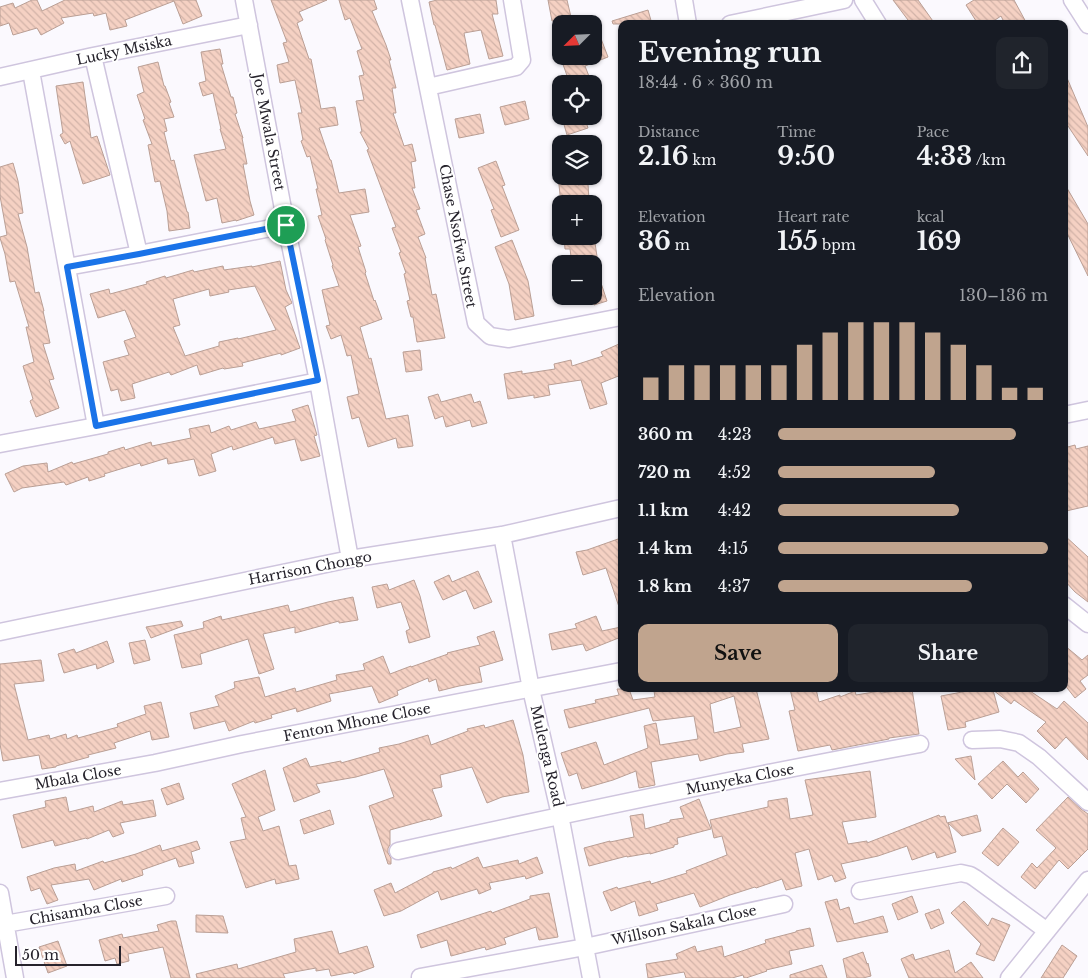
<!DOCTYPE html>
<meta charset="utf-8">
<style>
body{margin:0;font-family:"Libre Baskerville",serif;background:#20242c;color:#f1f3f6;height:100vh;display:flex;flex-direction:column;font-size:19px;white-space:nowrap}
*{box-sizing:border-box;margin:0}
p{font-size:16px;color:#9ea1a6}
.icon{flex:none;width:28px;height:28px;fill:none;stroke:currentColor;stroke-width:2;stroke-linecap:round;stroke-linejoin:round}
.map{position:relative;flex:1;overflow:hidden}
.side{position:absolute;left:618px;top:20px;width:450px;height:672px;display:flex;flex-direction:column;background:#171b24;border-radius:10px;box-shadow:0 1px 4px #0004}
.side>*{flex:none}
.needle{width:32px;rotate:246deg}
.fabs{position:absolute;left:552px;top:15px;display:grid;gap:10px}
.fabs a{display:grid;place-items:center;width:50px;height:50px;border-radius:10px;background:#171b24;box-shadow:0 1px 4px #0004;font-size:25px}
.scale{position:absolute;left:15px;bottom:12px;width:106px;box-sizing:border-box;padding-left:5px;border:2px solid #26232c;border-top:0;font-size:14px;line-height:18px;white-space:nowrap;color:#26232c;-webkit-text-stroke:4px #fff;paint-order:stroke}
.pin{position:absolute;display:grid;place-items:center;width:42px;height:42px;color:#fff;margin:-21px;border:2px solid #fff;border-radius:50%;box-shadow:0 1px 5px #0007}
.round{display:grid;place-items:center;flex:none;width:52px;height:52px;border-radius:10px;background:#20242c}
.summary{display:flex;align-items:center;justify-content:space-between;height:85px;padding:0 20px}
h1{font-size:28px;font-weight:700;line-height:38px}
.stats{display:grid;grid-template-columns:repeat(3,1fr);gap:8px;height:85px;padding:5px 20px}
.stats div{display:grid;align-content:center}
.stats b{font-size:25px;font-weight:700}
.stats small{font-size:14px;font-weight:400}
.stats p{font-size:14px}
.chart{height:140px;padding:10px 20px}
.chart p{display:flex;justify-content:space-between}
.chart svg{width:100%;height:90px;margin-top:5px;stroke:#c0a48e;stroke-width:6}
.cta{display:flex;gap:10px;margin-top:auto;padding:10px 20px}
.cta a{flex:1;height:58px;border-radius:10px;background:#c0a48e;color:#111;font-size:20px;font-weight:700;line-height:58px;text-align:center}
.cta a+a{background:#20242c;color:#f1f3f6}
ul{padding:0 20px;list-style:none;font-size:16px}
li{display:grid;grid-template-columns:80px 60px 1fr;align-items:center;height:38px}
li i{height:12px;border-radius:6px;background:#c0a48e}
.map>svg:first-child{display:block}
</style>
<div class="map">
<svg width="1088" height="978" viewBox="0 0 1088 978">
<defs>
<pattern id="building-back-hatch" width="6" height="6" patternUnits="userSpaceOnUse" patternTransform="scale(1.25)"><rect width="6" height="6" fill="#f5d1c3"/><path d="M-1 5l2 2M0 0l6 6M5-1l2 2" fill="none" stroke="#d2b3a8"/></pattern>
</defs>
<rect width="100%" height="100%" fill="#fbf9fe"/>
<path fill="url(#building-back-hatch)" stroke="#ba9f95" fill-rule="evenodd" d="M32,0H37L42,11L65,0H196L202,16L183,24L174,1L125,20L127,26L110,30L106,13L94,16L93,13L61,18L64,23L41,35L37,28L13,35L9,23L0,26V7L13,3L15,8Z
M271,0H327L299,12L303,20L297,23L309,59H311L321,109L335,107L338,125L319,128L330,160H331L339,193L365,189L369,212L350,215L361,246L358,247L366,272L365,273L374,301L375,300L382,319L360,327L369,359L371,358L386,419L408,415L413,446L398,448L396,438L368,447L359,417L352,419L347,397L359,394L351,355L347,356L341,335L331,339L326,326L330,325L322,290L339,286L332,266L333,265L325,240L326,239L318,216L322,215L316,189H318L310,156L307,157L301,141L303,140L298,113H302L295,80L280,83L277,65L289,62L283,43L287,42Z
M339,0H374L377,9L372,11L386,45L391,60H389L396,88H392L396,113H393L404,146L412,144L416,161L411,162L415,188H412L420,209L416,210L425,234L418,237L426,258H425L432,295L436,294L445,338L417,342L413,317H411L407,301L410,300L404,274L406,273L399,253L401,252L392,228L396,227L367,150L369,149L360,132H362L356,101L364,100L359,76L364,75L357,51L362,49L350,18L345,20Z
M437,0H496L498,14H492L503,56L489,59L481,30L464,33L470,64L447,70L435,25H434L429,2Z
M548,0H567L571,17L552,21Z
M893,0H918L935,24H911Z
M974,0H1014L1027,24H1005L1001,16L989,24H978L966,5Z
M648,10L652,24H613L612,21Z
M595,23L608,57L585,66L592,84H570L560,56H594V24Z
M220,49L223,64H221L231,97H233L237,113L235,114L243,138H242L247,164H243L250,201L254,215L236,221V220L222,223L217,198L206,201L194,155L226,149L220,129H221L213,93L203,96L199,83L206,81L201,52Z
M158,62L164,86H165L171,102L169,103L174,117L164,119L167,131L164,132L171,161L174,160L187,212H188L190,228L169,231L167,211L160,181L155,182L148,145L152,144L143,120L145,119L137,95L144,92L138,67Z
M1064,71L1088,127V156L1064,120Z
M83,82L91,138L97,136L110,175L83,184L70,141L65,144L60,135L63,133L56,86Z
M525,101L529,119L505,125L500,107Z
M480,114L484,133L459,138L455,119Z
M565,116H584L588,128L567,135L563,121L566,120Z
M496,161L505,185L502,186L519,230L501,237L491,210L494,209L478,168Z
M13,163L18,181L23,213L18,214L27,247L35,293L39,292L44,311H43L50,343L43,344L54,379L49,380L59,408L36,417L30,401L33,399L23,366L34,362L26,327H29L15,281L10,282L5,254L0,238V237L7,235L0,196V167Z
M557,176H576L578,185L588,184L589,200L580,201L581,204H561L559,185Z
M1064,183L1088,224V276L1064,227Z
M564,236H587L589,244L595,243L598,263L572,264L570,249H565Z
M512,240L528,281L534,316L515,320L509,284L495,247Z
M280,261L286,290L292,303L285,307L300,348L281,355V353L242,363L243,366L224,369L223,368L200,375L197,365L171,375L169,372L132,384L135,398L121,401L118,389L111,391L103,362L129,355L124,341L136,337L125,310L98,318L90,294L109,289L110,294L147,284L146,282L165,276L166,278L193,270L194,272L223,266L224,270L252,266V267ZM255,286L276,330L238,339V338L219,342V346L185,356L173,327L180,325L173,299L209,289L210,296L229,292L228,290Z
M596,268L607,301L594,305V269Z
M619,344L621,351V375L601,383L607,404L590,409L581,380L548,385L550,395L534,398V395L508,399L504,374L522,371V374L555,369L554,364L571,360L572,366L603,356L601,352Z
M420,350L422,370L406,372L403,352Z
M438,394L441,402L471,394L474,403L480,401L487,423L472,427L470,420L446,427L443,416L435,419L428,397Z
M308,405L317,435L314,436L320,456L301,461L295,439L275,444L273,437L233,450L232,446L211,454L216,471L199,476L194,459L168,464L167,458L141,466L140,463L104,474L105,476L89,481L88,477L66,485L64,482L22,488L14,492L5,474L23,466L47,463L48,472L72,462L73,464L108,454V452L124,447L125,450L151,442L152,446L191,438L189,429L209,425L211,433L229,426L231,430L256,422L259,429L296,421L292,410Z
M1075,445L1076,449L1088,446V506L1066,511L1064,503V448Z
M1064,535L1088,557V602L1075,592L1064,580Z
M618,539L621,549V607H619L606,568L583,575L576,552L587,550Z
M478,571L492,602L474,609L466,590L443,600L434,582L449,575L452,582Z
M414,580L420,596L430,637L409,643L406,631L410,629L401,602L377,608L372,587L387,584L389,590Z
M353,597L358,620L339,623V621L295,633V627L263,634L274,669L259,674L248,639L200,654L202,664L182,668L174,635L204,628L203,622L221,616L222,620L288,605L290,612L328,602Z
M596,616L602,631L621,627V637L586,651L583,644L552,650L549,634L577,628L575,624Z
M181,621L183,626L151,638L146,627Z
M494,631L503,660L479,667L482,682L459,686L439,691L436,679L429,682L428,678L397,691L398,695L379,703L372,686L329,694L331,701L297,712L296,708L271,715L272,718L255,723L254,721L229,731L225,721L194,729L190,713L219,706L215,696L235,688L234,682L259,677L265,697L295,688L296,692L337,680L336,675L365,670L363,664L383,656L390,674L411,666V667L448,654L447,653L480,645L477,637Z
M145,640L150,660L134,664L129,643Z
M107,641L114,662L97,669L96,664L64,673L58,654L74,649L76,653Z
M1064,645L1082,660L1088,655V675L1080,681L1086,689L1075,698L1064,684Z
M41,660L44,681L14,684L28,740L49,735L50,739L66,734L67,739L77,735L78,738L118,727L117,724L146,714L144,706L161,702L169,737L152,740L150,731L114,743L116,748L88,755L89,757L56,766V767L42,769L39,755L3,761L0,744V664Z
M617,689H629L633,700L655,697L654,691L670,689H756L769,739L742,744L744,752L727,754L700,761L698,754L651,762L655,785L639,788L636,771L613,780L582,789L577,773L569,776L561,753L596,742L604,765L648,748L644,726L656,723L660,745L698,739L694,716L653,721L649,708L569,728L564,710L596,703L595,700L619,695ZM734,696L741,727L714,733L710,704Z
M790,689H816L819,702L840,695V697L855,691L856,695L880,691L881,693L912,689L919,734L889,738V739L832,750L830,745L798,751L789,711L795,710Z
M978,689H1027L1057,709L1064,701L1088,723V760L1066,737L1055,749L1037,731L1046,722L1014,700L1011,704L993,690L999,712L965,722L966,727L948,730L941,696Z
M513,720L523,755L529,792L502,797L487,803L472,767L440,775L442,787L432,789L442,816L430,820V819L390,830V845L388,848V853L391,858V864H388L369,806L394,797L384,769L356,777L316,784L320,792L294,802L283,768L306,758L310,767L341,761V763L380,752L379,748L399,744L428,735L431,745L468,731L467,729L484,725L485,728Z
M971,756L975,780L955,759Z
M1003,761L1018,777L1023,772L1039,789L1026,803L1007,784L992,799L978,784Z
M265,770L275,810L258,817L263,831L279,826L289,866L296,865L299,879L276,884L275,879L246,888L230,842L246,839L241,818L246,817L232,784Z
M870,771L876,817L842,822L848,844L867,841V843L939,815L940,817L945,816L947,823L977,815L981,831L962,836L948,823L956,852L937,858L935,852L912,860L907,846L878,856L841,864L846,878L835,882L832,875L818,880L809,849L795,853L802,886L786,890L782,879L756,888L755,887L730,895L700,907L694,893L656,904L658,910L639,916L635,901L611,911L603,892L617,887L618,889L650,881L651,884L687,873L686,871L727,855L722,836L714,838L710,820L768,807V801L787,798L790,819L813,815L805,780Z
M179,783L184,799L167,805L161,789Z
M66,797L69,812L93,806L94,812L122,801L123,805L153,800L156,816L120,823L124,833L113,837L109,830L87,839L86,838L55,846L53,840L22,848L13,815L46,807L45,801Z
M1068,797L1081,809L1088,814V849L1068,869L1059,860L1035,889L1021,877L1032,863L1037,868L1056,848L1036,830Z
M699,799L711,829L677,838L678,844L674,845V847L650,854V853L627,857V856L589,866L584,848L610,841V842L634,837L630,816L643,814L645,829L670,822V820L684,818L680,807Z
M330,810L334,824L304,834L300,820Z
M1003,828L1019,842L998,866L982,853Z
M197,841L200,849L191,852L194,863L179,867L176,858L142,870L143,875L122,882L121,879L94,890L89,879L51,885L58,900L47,904L40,888L31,891L27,877L54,868L75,864L76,871L103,861L104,863L136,854L160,845L162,851Z
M478,857L483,868L518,860L519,864L537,857L543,873L526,879L525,876L489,883L491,889L479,894L477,889L441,900L438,891L401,911L384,916L374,890L391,883L395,893L433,873V872L451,867L452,869Z
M549,893L558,937L539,940L536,927L504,938L506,944L486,950L485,947L451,956L447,940L421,948L417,935L491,911L492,913L530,899V896Z
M912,896L918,912L898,920L892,904Z
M837,899L840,910L849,907L854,924L883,916L888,932L837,942L825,902Z
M964,901L988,926L992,918L1010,925L994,961L976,954L981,944L951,913Z
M939,909L944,923L931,929L925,914Z
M196,915L223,916L228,933L196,932Z
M171,921H176L190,978H171L163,947L128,954L129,961L117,964L115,958L105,961L99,940L122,934L123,938L159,931L157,925Z
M810,928L814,946L789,951L792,964L766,970L767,971L746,978H744L743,975L732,978H686L684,972L648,978L646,964L678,959L676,954L695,946L697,952L722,946L724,957L766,943L765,940L796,932V931Z
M332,931L339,954L367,946L374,967L354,974L353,972L331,976L329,969L316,971V968L283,974L285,978H197L196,974L237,964L238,969L296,952L294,939Z
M58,941L67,966L48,973L39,947Z
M1062,945L1077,956L1063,978H1041Z
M949,950L955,973L971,962L983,978H909L901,959L913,954L915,960Z
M863,952L867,964L868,963L871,976L863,978H847L843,959Z
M822,965L827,978H790V975Z"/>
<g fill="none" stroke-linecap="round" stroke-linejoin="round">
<g stroke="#cfc5de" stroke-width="19">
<path id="minor" d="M244,0L286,225L318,381L350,559
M410,0L476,323L490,336L509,339L621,317
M684,0L688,24
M863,0L878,24
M1072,0L1088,25
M730,24L844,0
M93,56L139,254
M31,71L96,426
M0,77L93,56L249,25
M428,87L516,67L522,60L512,0
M67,267L139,254L286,225
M1064,415L1088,410
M0,444L96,426L318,381
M502,535L531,689L560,815L591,978
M1064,605L1088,624
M0,632L350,559L502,535L621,508
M972,740L1000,739L1019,743L1039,757L1088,802
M0,791L155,763L242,744L621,671
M398,851C571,813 745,776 920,744
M860,891L961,873L970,875L975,878L1047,931
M0,893L15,978
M5,924L166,896
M420,977L585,947L784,904
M1009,978L1088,880"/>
</g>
<use href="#minor" stroke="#fff" stroke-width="16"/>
</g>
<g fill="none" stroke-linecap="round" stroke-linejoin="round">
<g stroke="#fff" stroke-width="10">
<path id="route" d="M286,225L318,380L96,426L67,267L139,254Z"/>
</g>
<use href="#route" stroke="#1a73e8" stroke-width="6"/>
</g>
<g text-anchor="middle" stroke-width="4" stroke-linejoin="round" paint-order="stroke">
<g font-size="14" fill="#26232c" stroke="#fff">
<text transform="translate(124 50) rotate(-12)" y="5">Lucky Msiska</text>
<text transform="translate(269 132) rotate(79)" y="5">Joe Mwala Street</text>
<text transform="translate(458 236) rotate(79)" y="5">Chase Nsofwa Street</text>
<text transform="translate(310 568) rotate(-11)" y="5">Harrison Chongo</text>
<text transform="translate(357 722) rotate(-11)" y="5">Fenton Mhone Close</text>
<text transform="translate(547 756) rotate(77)" y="5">Mulenga Road</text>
<text transform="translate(78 777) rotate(-10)" y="5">Mbala Close</text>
<text transform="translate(740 779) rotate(-11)" y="5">Munyeka Close</text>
<text transform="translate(86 910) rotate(-10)" y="5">Chisamba Close</text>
<text transform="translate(684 925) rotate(-12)" y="5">Willson Sakala Close</text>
</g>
</g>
</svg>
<div class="fabs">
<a><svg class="needle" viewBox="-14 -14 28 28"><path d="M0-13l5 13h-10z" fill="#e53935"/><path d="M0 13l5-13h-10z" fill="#9ea1a6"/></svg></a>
<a><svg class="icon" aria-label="locate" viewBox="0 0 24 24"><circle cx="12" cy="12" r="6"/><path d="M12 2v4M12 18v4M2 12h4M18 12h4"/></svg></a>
<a><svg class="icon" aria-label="layers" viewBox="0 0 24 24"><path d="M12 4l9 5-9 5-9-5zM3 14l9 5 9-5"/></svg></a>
<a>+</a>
<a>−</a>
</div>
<div class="scale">50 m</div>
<div class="pin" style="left:286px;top:225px;background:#1e9e55"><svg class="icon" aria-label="arrive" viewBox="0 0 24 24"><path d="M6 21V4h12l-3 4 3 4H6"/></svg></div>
<section class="side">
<div class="summary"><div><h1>Evening run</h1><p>18:44 · 6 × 360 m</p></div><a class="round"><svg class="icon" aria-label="share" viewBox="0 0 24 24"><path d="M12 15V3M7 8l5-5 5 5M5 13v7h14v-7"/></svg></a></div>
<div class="stats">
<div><p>Distance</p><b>2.16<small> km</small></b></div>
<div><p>Time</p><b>9:50</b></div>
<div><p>Pace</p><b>4:33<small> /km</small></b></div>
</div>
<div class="stats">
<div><p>Elevation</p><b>36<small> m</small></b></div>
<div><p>Heart rate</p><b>155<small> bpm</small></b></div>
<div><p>kcal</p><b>169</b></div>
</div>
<div class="chart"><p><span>Elevation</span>130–136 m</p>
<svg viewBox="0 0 160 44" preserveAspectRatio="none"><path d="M5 44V33M15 44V27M25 44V27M35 44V27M45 44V27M55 44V27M65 44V17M75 44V11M85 44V6M95 44V6M105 44V6M115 44V11M125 44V17M135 44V27M145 44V38M155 44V38"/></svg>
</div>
<ul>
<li><b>360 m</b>4:23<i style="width:88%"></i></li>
<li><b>720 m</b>4:52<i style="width:58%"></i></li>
<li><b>1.1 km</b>4:42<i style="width:67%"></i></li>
<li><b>1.4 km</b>4:15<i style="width:100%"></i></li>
<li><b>1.8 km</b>4:37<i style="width:72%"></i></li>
</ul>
<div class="cta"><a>Save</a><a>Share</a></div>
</section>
</div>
